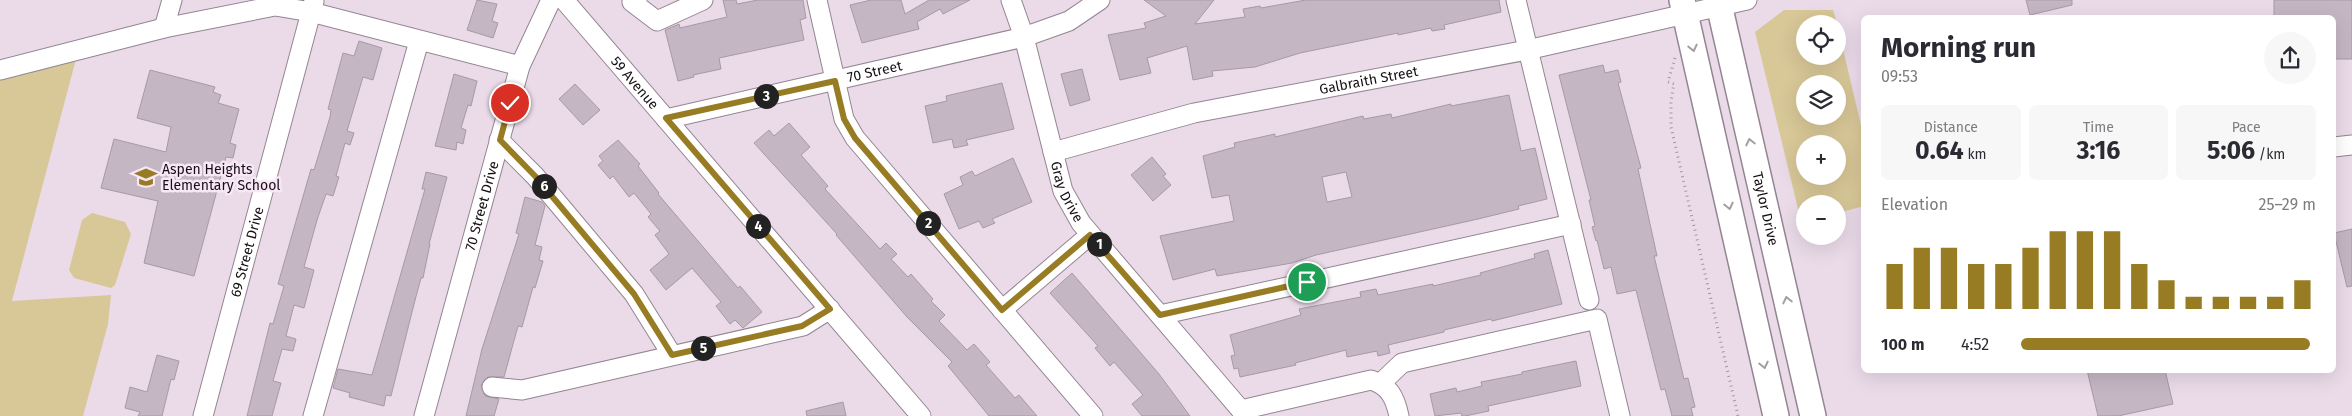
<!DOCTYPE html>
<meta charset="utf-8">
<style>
body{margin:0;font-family:"Fira Sans",sans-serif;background:#f7f7f7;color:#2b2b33;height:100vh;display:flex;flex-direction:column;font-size:19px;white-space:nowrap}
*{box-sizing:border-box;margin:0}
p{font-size:16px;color:#7c7c81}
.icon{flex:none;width:28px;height:28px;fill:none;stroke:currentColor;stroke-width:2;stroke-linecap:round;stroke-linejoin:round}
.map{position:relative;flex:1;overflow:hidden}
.panel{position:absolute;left:1861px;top:15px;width:475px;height:358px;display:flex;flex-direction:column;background:#fff;border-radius:8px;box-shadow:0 5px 20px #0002}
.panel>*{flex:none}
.fabs{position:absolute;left:1796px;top:15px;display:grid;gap:10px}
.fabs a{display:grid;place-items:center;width:50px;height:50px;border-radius:50%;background:#fff;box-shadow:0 5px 20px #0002;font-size:25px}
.pin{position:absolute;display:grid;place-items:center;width:42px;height:42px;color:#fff;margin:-21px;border:2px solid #fff;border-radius:50%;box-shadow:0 1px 5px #0007}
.km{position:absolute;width:25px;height:25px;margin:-12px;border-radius:50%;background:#222;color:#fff;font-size:14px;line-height:25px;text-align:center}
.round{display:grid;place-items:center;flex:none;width:52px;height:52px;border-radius:26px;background:#f7f7f7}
.summary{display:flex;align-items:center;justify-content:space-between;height:85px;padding:0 20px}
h1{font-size:28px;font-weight:700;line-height:38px}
.figures{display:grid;grid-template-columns:repeat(3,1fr);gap:8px;height:85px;padding:5px 20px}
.figures div{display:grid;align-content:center;border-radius:8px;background:#f7f7f7;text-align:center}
.figures b{font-size:25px;font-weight:700}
.figures small{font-size:14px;font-weight:400}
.figures p{font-size:14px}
.chart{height:140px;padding:10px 20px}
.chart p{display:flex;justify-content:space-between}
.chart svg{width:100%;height:90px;margin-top:5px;stroke:#987c24;stroke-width:6}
ul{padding:0 20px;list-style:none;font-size:16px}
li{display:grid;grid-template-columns:80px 60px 1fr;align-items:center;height:38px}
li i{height:12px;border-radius:6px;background:#987c24}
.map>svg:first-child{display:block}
</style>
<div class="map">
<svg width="2352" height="416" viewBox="0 0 2352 416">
<rect width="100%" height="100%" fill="#ebdbe9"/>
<path fill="#d8c797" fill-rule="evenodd" d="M1784,10H1833L1837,24H1805V56H1838V28L1864,138V206L1838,213V204H1805V220L1801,221L1755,32ZM1805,84H1838V116H1805ZM1805,144H1838V176H1805Z
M76,59L12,301L111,295L108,324L83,416H0V77Z
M92,213L125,222L131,234L115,285L111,288L74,278L69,270L82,220Z"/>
<path fill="#c5b6c4" stroke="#a899a7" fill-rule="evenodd" d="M477,0L497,4L492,21L498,23L493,38L467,30Z
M723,0H736L737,4L758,0H803L806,18L800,20L804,40L719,58L721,69L693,75L694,77L678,81L665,30L679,24L680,28L727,17Z
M871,0H901L905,14L929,0H970L943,14L940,9L917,22L919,29L862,43L850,5Z
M1144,0H1214L1195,24L1245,17L1243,9L1260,6L1261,8L1306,0H1499L1501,12L1444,25L1445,29L1432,31L1431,28L1398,35V33L1300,53L1255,67L1212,71L1213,76L1193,80L1187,46L1147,58L1151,73L1120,80L1108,35L1146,28L1144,23L1166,16Z
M2026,0H2072V5L2030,15Z
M2274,0H2352V59H2334V18H2274Z
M359,41L382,48L373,80L363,77L347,131L354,133L350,145L345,143L336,176L339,177L333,196L326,194L317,220L304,267L314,270L304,308L294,305L286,336L296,339L293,351L282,349L273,381L281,383L272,416H247L270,323L273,324L284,286L278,284L298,214L311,169L314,170L330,117L331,110L328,109L343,53L354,56Z
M1603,65L1605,73L1618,70L1621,82L1618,83L1641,168L1638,169L1657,256H1654L1684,379L1688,378L1695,407L1691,408L1693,416H1672L1665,389L1661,390L1636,290L1617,294L1611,267L1604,269L1597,240L1596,241L1592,227L1595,226L1589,200H1591L1559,75Z
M1082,69L1090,100L1070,106L1061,74Z
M150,70L215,87L213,92L221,95L218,103L239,109L230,143L236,145L233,158L226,157L194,276L144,263L158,201L101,188L114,139L166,152L171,127L137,118Z
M454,74L477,81L471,106L468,105L461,128L466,130L463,144L457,142L456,150L435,146Z
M1002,83L1014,129L966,140L968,145L954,148L952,139L933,143L925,106L947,101L946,96Z
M575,84L600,110L583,125L559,99Z
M1509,95L1521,151L1535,148L1547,199L1518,206L1519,209L1478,219L1316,255L1292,263L1217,276L1215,269L1173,280L1160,236L1234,221L1229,195L1212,198L1203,156L1235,147L1234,143L1275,134V137L1363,116L1364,119L1391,114L1392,118L1451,104V106ZM1346,172L1352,197L1327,202L1322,177Z
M789,123L810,147L801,155L828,186L825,189L880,249L886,243L897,254L891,259L908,277L911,274L933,299L931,301L945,315L939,321L967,350L974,344L990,362L986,365L1015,398L1019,395L1037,416H989L948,366L952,362L907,317L836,235L837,234L754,143L769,130L774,136Z
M618,140L640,164L638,166L659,193L658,194L738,288L740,286L762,312L743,328L735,320L730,324L716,306L721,302L692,268L666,290L650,270L669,254L655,235L660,231L648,217L651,214L634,193L629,197L613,176L610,179L598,165L603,161L599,156Z
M1152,157L1166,174L1163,176L1171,185L1153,201L1131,175Z
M1013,158L1032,202L992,219L995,223L983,228L979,221L959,229L944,194L963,185L960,177L972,171L975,176Z
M426,172L447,177L429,244H430L423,278H421L414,304L391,396L386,395L384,406L349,397L350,393L333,388L338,369L372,375L425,189H422Z
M525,197L542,202L545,206L535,245L542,247L539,260L543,261L535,288L533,287L522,327L518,326L504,377H488L481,385L485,396L499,399L494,416H466L482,349L519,234L516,233Z
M2352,229V286L2347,287L2334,233Z
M1548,250L1562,304L1492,321L1491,319L1444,330V332L1388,345L1390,353L1378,356L1377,351L1347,357L1346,350L1295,363L1296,365L1240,377L1238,368L1234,369L1231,356L1235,355L1230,335L1301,315L1299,309L1361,297L1360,292L1376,289L1378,295L1433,284V286L1481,275L1480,273L1535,258L1534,254Z
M1072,273L1159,374L1190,416H1142L1132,404L1143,395L1114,362L1110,366L1095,348L1098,346L1050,293Z
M157,355L179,361L174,380L171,379L162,416H138L140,412L125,408L130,387L147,392Z
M1576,361L1581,386L1488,406L1489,411L1465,416H1462L1461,413L1435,416L1430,394L1456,388L1457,392L1482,386L1481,382L1522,374V372Z
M2087,370H2165L2173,404L2118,416H2098Z
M843,402L846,416H807L806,411Z"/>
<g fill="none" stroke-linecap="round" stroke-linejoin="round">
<g stroke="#938592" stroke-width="21">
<g id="minor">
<path id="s1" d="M564,0L921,416"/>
<path d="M637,0L632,2L657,21L703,0"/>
<path d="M817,0L844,119L855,138L1093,416"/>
<path id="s2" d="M1011,0L1024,37L1063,191L1081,223L1246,416"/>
<path d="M1516,0L1589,300"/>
<path d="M164,28L172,0"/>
<path d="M0,70L164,28L275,6L311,12L520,66"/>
<path id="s3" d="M666,119L1024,37L1069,21L1100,0"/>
<path d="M499,140L535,176L634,294L672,355"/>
<path d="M2334,147L2352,145"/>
<path id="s4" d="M1053,152L1194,113L1527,50L1747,0"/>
<path d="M1002,310L1090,235"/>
<path d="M1160,315L1571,224"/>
<path d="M1381,383L1402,363L1597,319L1620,416"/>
<path d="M492,387L522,390L803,326L830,309"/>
<path d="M1241,410L1371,380C1390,386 1395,398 1399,416"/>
<path id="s5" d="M203,416L314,1"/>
<path d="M313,416L419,41"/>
<path id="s6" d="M424,416L520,66L551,0"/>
</g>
</g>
<g stroke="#938592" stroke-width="28">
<g id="major">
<path d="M1682,0L1776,416"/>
<path id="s7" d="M1718,0L1813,416"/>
</g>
</g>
<path stroke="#a295a0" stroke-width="3" stroke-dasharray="1 4" stroke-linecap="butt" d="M1675,58L1668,82L1674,84L1671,101V127L1738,416"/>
<use href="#minor" stroke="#fff" stroke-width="19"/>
<use href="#major" stroke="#fff" stroke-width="25"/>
</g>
<defs><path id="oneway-chevron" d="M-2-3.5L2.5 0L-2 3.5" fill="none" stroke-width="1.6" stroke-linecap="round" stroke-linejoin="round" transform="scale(1.25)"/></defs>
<g stroke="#a29fa1">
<use href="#oneway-chevron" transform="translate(1693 48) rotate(77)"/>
<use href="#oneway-chevron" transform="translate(1750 142) rotate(-103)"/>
<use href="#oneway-chevron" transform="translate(1729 206) rotate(77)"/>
<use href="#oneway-chevron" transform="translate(1787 300) rotate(-103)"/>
<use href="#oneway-chevron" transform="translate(1764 365) rotate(77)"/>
</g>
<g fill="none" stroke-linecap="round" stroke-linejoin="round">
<g stroke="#fff" stroke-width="10">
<path id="route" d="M510,103L500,140L535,176L634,294L672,355L802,326L830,309L666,118L835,81L844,119L855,138L1002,310L1090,235L1160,315L1307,282"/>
</g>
<use href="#route" stroke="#987c24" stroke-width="6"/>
</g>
<defs>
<g id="school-bare" transform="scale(1.725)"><path d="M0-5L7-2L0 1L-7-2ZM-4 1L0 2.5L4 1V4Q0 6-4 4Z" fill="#987c24" stroke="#f8e8f7" stroke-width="2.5" paint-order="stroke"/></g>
</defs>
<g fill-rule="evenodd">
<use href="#school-bare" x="146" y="177"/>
</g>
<g text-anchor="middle" stroke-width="5" stroke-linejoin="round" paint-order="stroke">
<g font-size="14" fill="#161015" stroke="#f8e8f7">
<text dy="5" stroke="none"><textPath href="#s3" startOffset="214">70 Street</textPath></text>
<text dy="5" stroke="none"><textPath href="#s4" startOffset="324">Galbraith Street</textPath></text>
<text dy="5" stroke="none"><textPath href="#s1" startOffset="109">59 Avenue</textPath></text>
<text dy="5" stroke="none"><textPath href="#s2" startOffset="200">Gray Drive</textPath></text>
<text dy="5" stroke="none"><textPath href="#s6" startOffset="218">70 Street Drive</textPath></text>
<text dy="5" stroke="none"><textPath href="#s7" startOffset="214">Taylor Drive</textPath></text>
<text dy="5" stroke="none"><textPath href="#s5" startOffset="170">69 Street Drive</textPath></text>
</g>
<g font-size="14" fill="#161015" stroke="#f8e8f7" text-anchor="start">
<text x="162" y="174">Aspen Heights<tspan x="162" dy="16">Elementary School</tspan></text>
</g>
</g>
</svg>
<div class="fabs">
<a><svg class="icon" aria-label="locate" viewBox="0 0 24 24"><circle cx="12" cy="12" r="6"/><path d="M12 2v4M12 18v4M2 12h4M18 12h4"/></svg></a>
<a><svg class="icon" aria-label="layers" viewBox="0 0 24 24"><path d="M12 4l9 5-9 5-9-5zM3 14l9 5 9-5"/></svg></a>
<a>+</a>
<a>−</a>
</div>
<div class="pin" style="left:1307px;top:282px;background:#1e9e55"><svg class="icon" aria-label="arrive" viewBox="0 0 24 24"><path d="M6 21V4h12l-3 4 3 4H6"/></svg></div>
<div class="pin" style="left:510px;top:103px;background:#d93025"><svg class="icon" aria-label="check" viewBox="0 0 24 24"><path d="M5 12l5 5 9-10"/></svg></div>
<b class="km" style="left:1099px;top:244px">1</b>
<b class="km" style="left:928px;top:223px">2</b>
<b class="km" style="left:766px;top:96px">3</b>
<b class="km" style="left:758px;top:226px">4</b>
<b class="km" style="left:703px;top:348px">5</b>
<b class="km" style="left:544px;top:186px">6</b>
<section class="panel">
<div class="summary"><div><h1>Morning run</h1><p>09:53</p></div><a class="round"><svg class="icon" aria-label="share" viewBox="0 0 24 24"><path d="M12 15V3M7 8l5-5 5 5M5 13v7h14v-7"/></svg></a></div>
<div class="figures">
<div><p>Distance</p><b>0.64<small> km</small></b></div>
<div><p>Time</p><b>3:16</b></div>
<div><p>Pace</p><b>5:06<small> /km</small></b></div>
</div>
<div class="chart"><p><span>Elevation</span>25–29 m</p>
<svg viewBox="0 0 160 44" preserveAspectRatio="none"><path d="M5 44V22M15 44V14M25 44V14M35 44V22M45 44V22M55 44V14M65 44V6M75 44V6M85 44V6M95 44V22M105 44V30M115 44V38M125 44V38M135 44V38M145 44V38M155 44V30"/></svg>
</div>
<ul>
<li><b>100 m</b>4:52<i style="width:98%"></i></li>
</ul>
</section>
</div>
